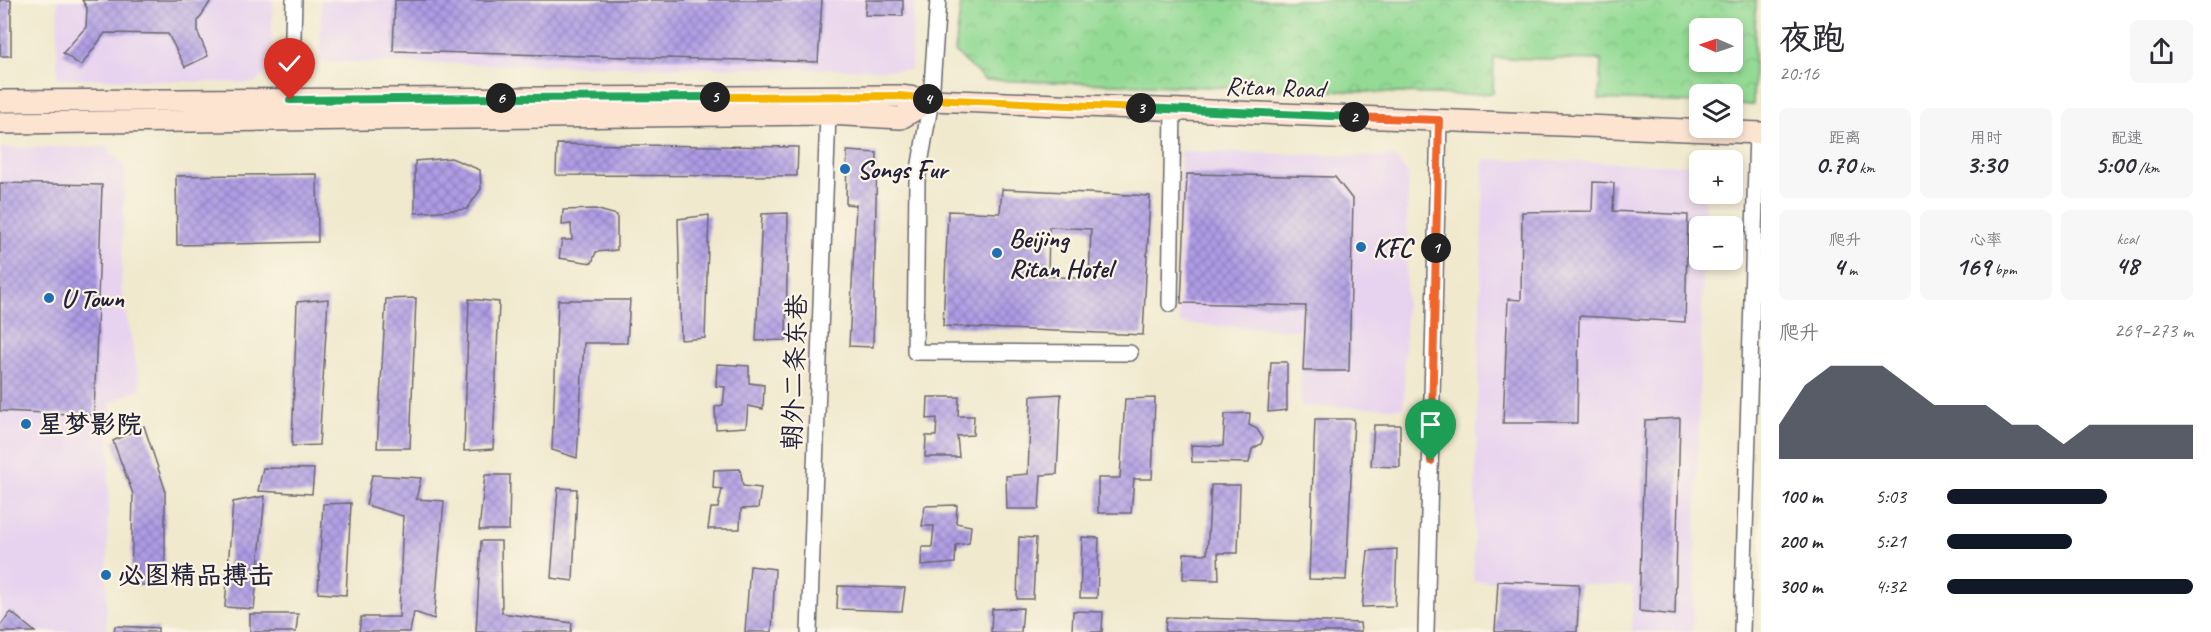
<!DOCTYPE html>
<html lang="zh">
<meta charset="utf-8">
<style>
body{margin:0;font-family:Caveat,"LXGW WenKai TC",sans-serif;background:#f7f7f7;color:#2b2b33;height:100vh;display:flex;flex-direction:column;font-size:22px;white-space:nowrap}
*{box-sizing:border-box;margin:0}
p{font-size:20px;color:#7c7c81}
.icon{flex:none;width:33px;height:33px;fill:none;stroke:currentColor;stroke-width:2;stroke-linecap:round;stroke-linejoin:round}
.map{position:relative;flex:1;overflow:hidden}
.sheet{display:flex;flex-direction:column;background:#fff;width:450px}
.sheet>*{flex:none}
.needle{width:39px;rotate:272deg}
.tools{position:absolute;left:1689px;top:18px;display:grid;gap:12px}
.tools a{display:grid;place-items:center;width:54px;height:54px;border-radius:9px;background:#fff;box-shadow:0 3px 9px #0003;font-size:30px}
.pin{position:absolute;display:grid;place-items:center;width:51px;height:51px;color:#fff;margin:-62px -26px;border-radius:50% 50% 50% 0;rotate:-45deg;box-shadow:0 0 6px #0007}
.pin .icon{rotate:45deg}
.km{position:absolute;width:30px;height:30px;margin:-15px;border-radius:50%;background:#222;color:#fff;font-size:16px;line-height:30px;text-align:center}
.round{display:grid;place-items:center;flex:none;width:63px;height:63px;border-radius:9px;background:#f7f7f7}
.summary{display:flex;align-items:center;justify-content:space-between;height:102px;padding:0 18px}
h1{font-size:33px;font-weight:700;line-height:45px}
.stats{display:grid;grid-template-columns:repeat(3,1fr);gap:9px;height:102px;padding:6px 18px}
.stats div{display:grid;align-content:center;border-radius:9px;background:#f7f7f7;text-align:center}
.stats b{font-size:26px;font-weight:700}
.stats small{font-size:16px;font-weight:400}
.stats p{font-size:16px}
.chart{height:168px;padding:12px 18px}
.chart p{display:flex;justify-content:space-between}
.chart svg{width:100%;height:108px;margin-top:6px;fill:#111827;opacity:.7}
ul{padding:0 18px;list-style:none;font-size:20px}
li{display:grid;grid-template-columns:96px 72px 1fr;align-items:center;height:45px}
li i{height:15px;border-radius:8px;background:#111827}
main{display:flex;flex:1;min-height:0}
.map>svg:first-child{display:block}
</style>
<main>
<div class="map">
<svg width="1761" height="632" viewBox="0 0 1761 632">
<defs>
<pattern id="park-crowns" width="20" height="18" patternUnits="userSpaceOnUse" patternTransform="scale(1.5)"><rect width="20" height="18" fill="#93da94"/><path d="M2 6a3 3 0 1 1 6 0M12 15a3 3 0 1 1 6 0" fill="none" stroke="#7ebb80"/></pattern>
<pattern id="building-cross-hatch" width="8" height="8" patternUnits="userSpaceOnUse" patternTransform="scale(1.5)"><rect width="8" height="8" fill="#ae9ce5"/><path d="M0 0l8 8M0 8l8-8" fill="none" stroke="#8d7fbb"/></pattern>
</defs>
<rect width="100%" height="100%" fill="#fcf5e5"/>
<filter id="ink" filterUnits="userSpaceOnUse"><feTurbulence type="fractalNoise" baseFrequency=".0167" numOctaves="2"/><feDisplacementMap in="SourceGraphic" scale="12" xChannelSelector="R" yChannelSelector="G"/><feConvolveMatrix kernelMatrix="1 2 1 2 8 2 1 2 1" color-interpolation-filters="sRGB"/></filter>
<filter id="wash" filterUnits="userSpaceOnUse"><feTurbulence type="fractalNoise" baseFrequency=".008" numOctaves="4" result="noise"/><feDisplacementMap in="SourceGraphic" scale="24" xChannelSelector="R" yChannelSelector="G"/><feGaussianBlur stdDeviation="1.35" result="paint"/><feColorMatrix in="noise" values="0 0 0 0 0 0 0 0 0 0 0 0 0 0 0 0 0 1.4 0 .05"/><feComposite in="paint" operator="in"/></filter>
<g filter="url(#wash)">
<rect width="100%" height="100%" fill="#f0e9ce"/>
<path fill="#e7d2ef" d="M58,0H273L271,68L255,83L57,78Z
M321,0H914L911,70L320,62Z
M107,147L125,167L121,289L141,388L110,403L106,632H0V148Z
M1181,151L1395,157L1408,174L1404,408L1301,406L1300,330L1179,324Z
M1484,159L1699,165L1700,194H1705L1704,226H1700V260H1703L1693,632H1632L1633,586L1473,581Z"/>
<path fill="url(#park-crowns)" stroke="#5a7e68" stroke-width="1.5" fill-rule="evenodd" d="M961,0H1756L1753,105L1733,104L1732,94H1700L1699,103L1599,99L1601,60L1494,58L1493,93L1463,95L985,80L955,52ZM1700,28H1732V62H1700Z"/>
<g id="blocks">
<path fill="url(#building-cross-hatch)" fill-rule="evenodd" d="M0,0H11V56H0Z
M82,0H213L210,2L198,21V33L208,56L185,67L168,34L105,33L81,66L63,53L86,27L87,8Z
M395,0H822L818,62L393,51Z
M866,0H903V16L865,15Z
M557,144L798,147L797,176L556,175Z
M847,151L877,153L873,347L849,346L856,205L846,204Z
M451,158L480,170L481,189L467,209L415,213V161Z
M317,174L318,242L177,245L176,176Z
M1187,174L1335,177L1353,200L1349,371H1303L1306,306L1181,303Z
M1593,182L1614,183L1613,211L1688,215L1685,322L1579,316L1577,423H1503L1508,299L1521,300L1522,212L1592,211Z
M0,183L102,185L94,415L0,411Z
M1002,189L1150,196L1143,335L943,326L948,211L1000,213ZM1049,227L1091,229L1089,279L1048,276Z
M595,209L617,215V250L596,252L592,263L559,258L562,240H572L571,224L562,225L563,210Z
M788,213L786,340L756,341L762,214Z
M709,215L705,338L681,340L678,219Z
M416,298L410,448H377L386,299Z
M328,299L319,445L292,446L297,302Z
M469,299L499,302L493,449L464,451Z
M558,300H630L627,343H584L577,458L552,450Z
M1271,362H1287V410L1268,412Z
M717,364L749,366V383L764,385L763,409L748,406L746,427L716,429L715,407L723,405L725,387L716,386Z
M1061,394L1057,474L1041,475L1039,509H1007L1006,476L1028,474L1031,396Z
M928,397H959L958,416H974L973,435L957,436L959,457H925L926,436H936L937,418L927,419Z
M1155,398L1152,479H1134L1131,513H1098V478H1120L1125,399Z
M1250,413L1249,425L1257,429L1263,438L1261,444L1252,449L1249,463L1192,462L1191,445L1223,446L1225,414Z
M1680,418L1675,615L1639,611L1645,420Z
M1315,419H1354L1346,580L1309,579Z
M1374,425H1400V467L1371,466Z
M144,426L165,489V585H131L133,494L113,441Z
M263,468L314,469L312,494L258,491Z
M740,469L743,486L761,488L758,508L741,509L740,529H708L711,508H718L722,489L713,488L714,470Z
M372,475L421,478L416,499L444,501L434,619L414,612L410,632H359L361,617H399L403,516L366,505Z
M485,475H510L509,530H479Z
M1211,485H1240L1238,553H1218L1219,580L1183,579L1184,553L1207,554Z
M558,488L577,489L573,581L551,578Z
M265,496L254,609L225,607L233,502Z
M351,503L346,595L318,593L323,504Z
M957,505L956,523L971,526L969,543L956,545L955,563L921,566L922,547H932L934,526H922L925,506Z
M1019,537L1036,538L1033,599H1017Z
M1082,537L1099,538L1097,598H1080Z
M481,541H501L502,613L572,623L571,632H476Z
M1397,549L1395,606L1362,607L1368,551Z
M750,566L775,569L772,632H745Z
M1498,581L1579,584L1577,632H1495Z
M838,586L905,588L902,611L837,609Z
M1023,608L1021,632H991L992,609Z
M1073,611L1103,612L1102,632H1072Z
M11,612L35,632H0V626Z
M250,614H298L296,632H250Z
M1166,617L1360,623L1361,632H1165Z
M115,626L158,628V632H114Z"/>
</g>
</g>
<g filter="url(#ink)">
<use href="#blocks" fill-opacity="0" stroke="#6a686e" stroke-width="1.5"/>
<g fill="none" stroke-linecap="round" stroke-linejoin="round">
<g stroke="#6a686e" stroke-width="18">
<path id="street" d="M938,0L931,100L917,181L915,352L1130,353
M291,108L294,0
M1170,304L1173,109
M809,632L828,114
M1426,632L1439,120
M1742,632L1757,133"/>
</g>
<g stroke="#6a686e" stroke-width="24">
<path id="secondary" d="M0,101L900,96L931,100L1761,133
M0,123L828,114L901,118L931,100"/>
</g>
<use href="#street" stroke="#fff" stroke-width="15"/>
<use href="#secondary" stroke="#fde4d1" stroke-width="21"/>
</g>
</g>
<g fill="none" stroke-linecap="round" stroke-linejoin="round" filter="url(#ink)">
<g stroke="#fff" stroke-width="12">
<path id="split-1" d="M1431,461L1436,248"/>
</g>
<g stroke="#fff" stroke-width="12">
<path id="split-2" d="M1354,117L1439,120L1436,248"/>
</g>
<g stroke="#fff" stroke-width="12">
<path id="split-3" d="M1141,108L1354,117"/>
</g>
<g stroke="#fff" stroke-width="12">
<path id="split-4" d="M928,99L1141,108"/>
</g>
<g stroke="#fff" stroke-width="12">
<path id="split-5" d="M715,97L900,96L928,99"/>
</g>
<g stroke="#fff" stroke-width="12">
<path id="split-6" d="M501,98L715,97"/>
</g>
<g stroke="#fff" stroke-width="12">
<path id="split-7" d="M290,100L501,98"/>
</g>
<use href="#split-1" stroke="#f0652b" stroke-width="8"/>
<use href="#split-2" stroke="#f0652b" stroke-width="8"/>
<use href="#split-3" stroke="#22a559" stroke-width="8"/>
<use href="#split-4" stroke="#f5b400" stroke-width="8"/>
<use href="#split-5" stroke="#f5b400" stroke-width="8"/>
<use href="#split-6" stroke="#22a559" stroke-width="8"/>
<use href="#split-7" stroke="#22a559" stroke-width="8"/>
</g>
<g fill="#1f6fb2" stroke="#fcf5e5" stroke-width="2">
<circle cx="845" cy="169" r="6"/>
<circle cx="1361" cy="247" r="6"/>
<circle cx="997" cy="253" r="6"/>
<circle cx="49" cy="298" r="6"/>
<circle cx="26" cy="424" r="6"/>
<circle cx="106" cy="575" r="6"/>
</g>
<g text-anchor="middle" stroke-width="4.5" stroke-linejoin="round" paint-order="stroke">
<g font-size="26" fill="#22223b" stroke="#fcf5e5">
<text transform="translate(1275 87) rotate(2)" y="9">Ritan Road</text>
<text transform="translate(794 372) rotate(-88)" y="9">朝外二条东巷</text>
</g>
<g font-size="26" font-weight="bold" fill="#22223b" stroke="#fcf5e5" text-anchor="start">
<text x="857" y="178">Songs Fur</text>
<text x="1009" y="247">Beijing<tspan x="1009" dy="30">Ritan Hotel</tspan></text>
<text x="1373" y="256">KFC</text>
<text x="61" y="307">U Town</text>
<text x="38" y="433">星梦影院</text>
<text x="118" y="584">必图精品搏击</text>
</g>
</g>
</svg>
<div class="tools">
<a><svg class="needle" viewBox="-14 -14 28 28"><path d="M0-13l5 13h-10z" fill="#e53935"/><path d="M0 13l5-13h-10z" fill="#7c7c81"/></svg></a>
<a><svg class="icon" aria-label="layers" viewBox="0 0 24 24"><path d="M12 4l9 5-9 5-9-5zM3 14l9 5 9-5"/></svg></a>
<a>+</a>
<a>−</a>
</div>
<div class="pin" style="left:1431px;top:461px;background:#1e9e55"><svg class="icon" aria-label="arrive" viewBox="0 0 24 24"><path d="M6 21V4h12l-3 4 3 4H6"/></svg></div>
<div class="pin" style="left:290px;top:100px;background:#d93025"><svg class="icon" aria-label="check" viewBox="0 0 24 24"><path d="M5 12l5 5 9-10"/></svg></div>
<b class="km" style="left:1436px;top:248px">1</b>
<b class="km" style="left:1354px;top:117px">2</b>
<b class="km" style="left:1141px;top:108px">3</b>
<b class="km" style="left:928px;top:99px">4</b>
<b class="km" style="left:715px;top:97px">5</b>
<b class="km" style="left:501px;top:98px">6</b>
</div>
<section class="sheet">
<div class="summary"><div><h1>夜跑</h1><p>20:16</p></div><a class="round"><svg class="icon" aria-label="share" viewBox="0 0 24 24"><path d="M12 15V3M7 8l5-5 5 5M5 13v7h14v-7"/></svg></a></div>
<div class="stats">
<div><p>距离</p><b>0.70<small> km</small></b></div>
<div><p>用时</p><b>3:30</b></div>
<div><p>配速</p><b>5:00<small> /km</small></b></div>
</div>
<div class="stats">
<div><p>爬升</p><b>4<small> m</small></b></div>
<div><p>心率</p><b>169<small> bpm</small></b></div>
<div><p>kcal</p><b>48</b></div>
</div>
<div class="chart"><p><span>爬升</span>269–273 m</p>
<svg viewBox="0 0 160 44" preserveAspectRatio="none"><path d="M0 44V30L10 14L20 6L30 6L40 6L50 14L60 22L70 22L80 22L90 30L100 30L110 38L120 30L130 30L140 30L150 30L160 30V44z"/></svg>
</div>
<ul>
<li><b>100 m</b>5:03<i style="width:65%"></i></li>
<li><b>200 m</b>5:21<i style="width:51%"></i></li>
<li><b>300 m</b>4:32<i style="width:100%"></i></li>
</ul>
</section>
</main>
